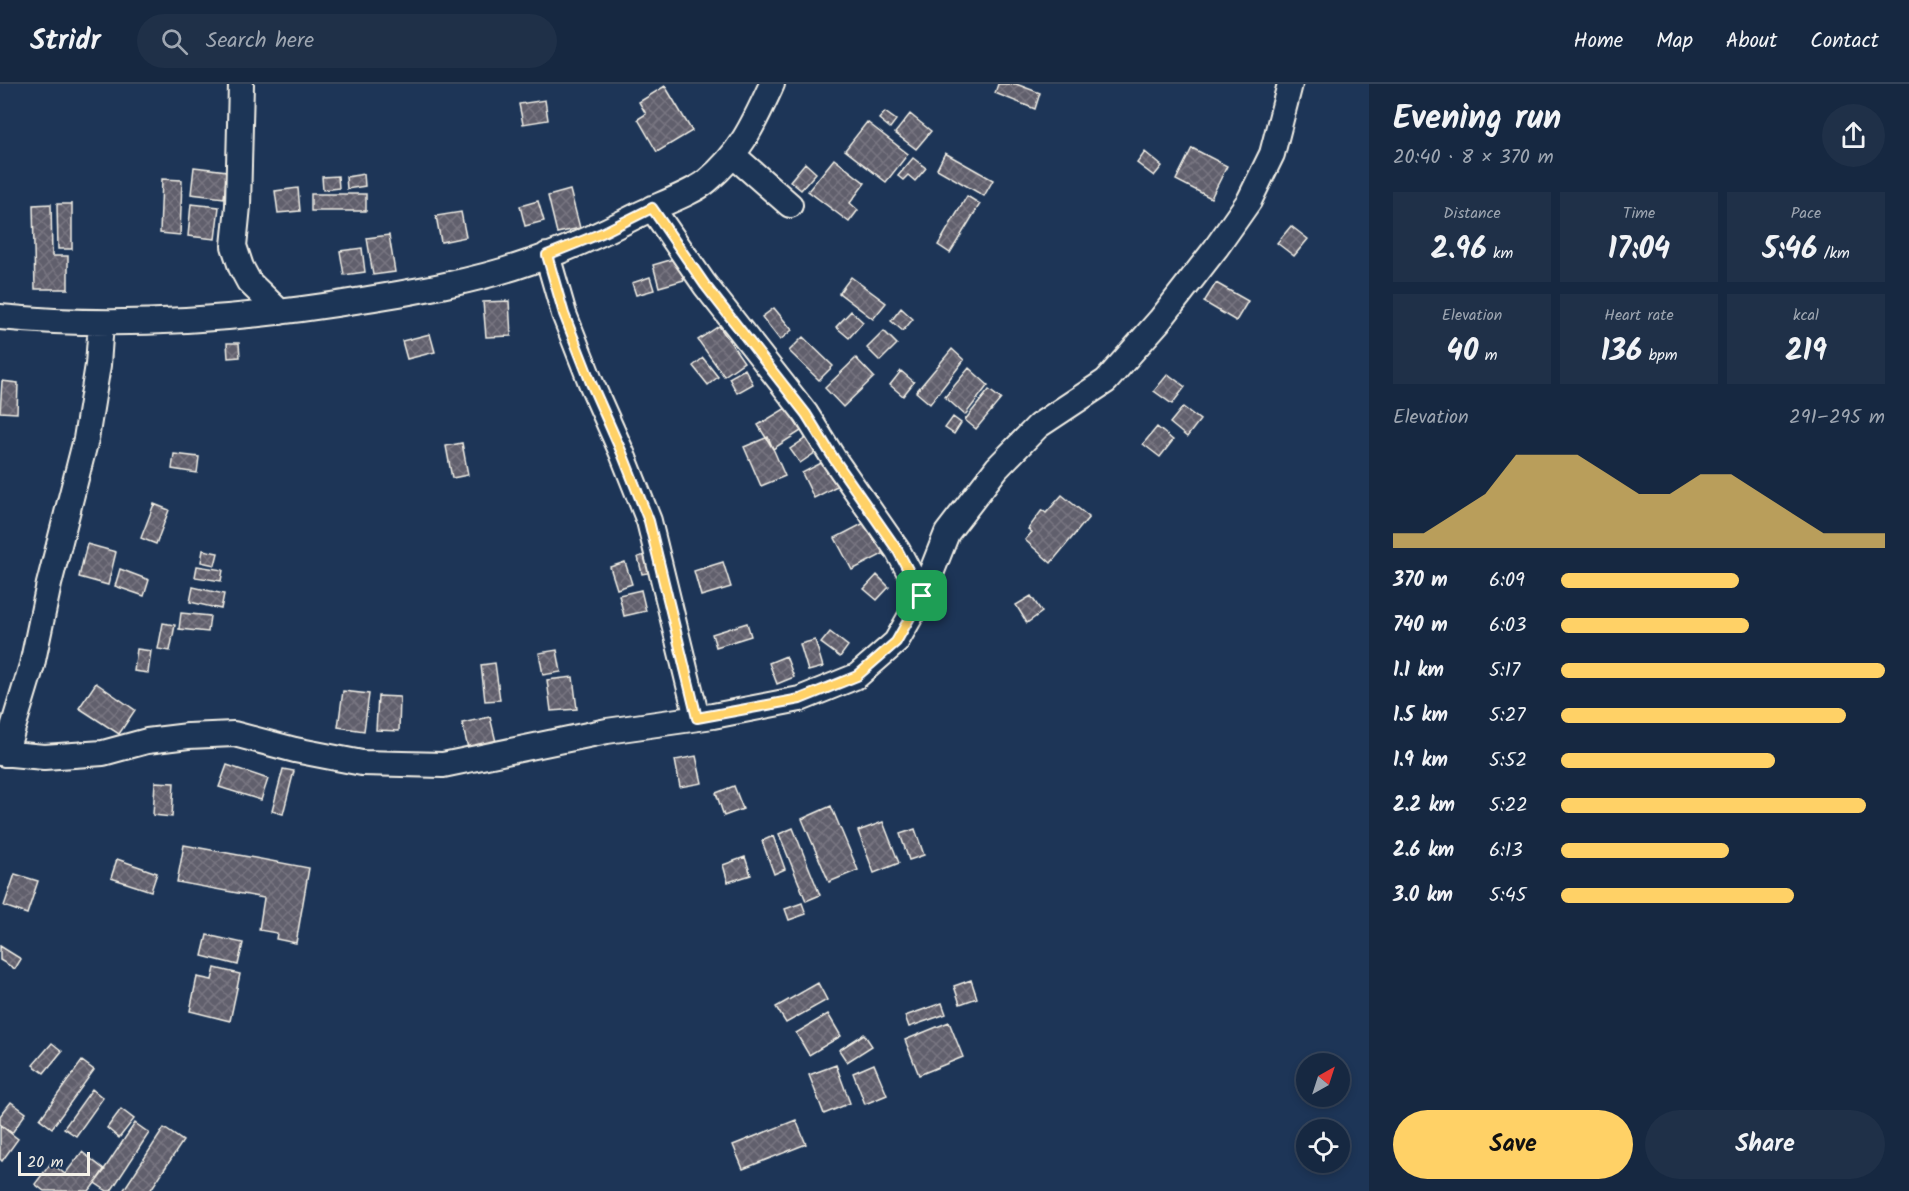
<!DOCTYPE html>
<meta charset="utf-8">
<style>
body{margin:0;font-family:Kalam,sans-serif;background:#1f3048;color:#f1f3f6;height:100vh;display:flex;flex-direction:column;font-size:22px;white-space:nowrap}
*{box-sizing:border-box;margin:0}
p{font-size:20px;color:#9ea6b1}
.icon{flex:none;width:33px;height:33px;fill:none;stroke:currentColor;stroke-width:2;stroke-linecap:round;stroke-linejoin:round}
.map{position:relative;flex:1;overflow:hidden}
.details{display:flex;flex-direction:column;background:#162841;width:540px}
.details>*{flex:none}
.needle{width:39px;rotate:39deg}
.tools{position:absolute;left:1296px;top:969px;display:grid;gap:12px}
.tools a{display:grid;place-items:center;width:54px;height:54px;border-radius:50%;background:#162841;box-shadow:0 3px 9px #0003,0 0 0 2px #35445a;font-size:30px}
.scale{position:absolute;left:18px;bottom:15px;width:72px;box-sizing:border-box;padding-left:6px;border:3px solid #f4f1e8;border-top:0;font-size:16px;line-height:21px;white-space:nowrap;color:#f4f1e8;-webkit-text-stroke:4px #1d3557;paint-order:stroke}
.pin{position:absolute;display:grid;place-items:center;width:51px;height:51px;color:#fff;margin:-26px;border-radius:12px;box-shadow:0 3px 9px #0006}
.round{display:grid;place-items:center;flex:none;width:63px;height:63px;border-radius:32px;background:#1f3048}
.headline{display:flex;align-items:center;justify-content:space-between;height:102px;padding:0 24px}
h1{font-size:33px;font-weight:800;line-height:45px}
.figures{display:grid;grid-template-columns:repeat(3,1fr);gap:9px;height:102px;padding:6px 24px}
.figures div{display:grid;align-content:center;border-radius:0px;background:#1f3048;text-align:center}
.figures b{font-size:30px;font-weight:800}
.figures small{font-size:16px;font-weight:400}
.figures p{font-size:16px}
.chart{height:168px;padding:12px 24px}
.chart p{display:flex;justify-content:space-between}
.chart svg{width:100%;height:108px;margin-top:6px;fill:#ffd166;opacity:.7}
.button{display:flex;gap:12px;margin-top:auto;padding:12px 24px}
.button a{flex:1;height:69px;border-radius:36px;background:#ffd166;color:#111;font-size:24px;font-weight:800;line-height:69px;text-align:center}
.button a+a{background:#1f3048;color:#f1f3f6}
ul{padding:0 24px;list-style:none;font-size:20px}
li{display:grid;grid-template-columns:96px 72px 1fr;align-items:center;height:45px}
li i{height:15px;border-radius:8px;background:#ffd166}
header{display:flex;align-items:center;gap:36px;box-sizing:border-box;height:84px;padding:0 30px;background:#162841;border-bottom:2px solid #35445a}
header strong{font-size:28px}
nav{display:flex;gap:33px;margin-inline-start:auto;font-size:21px}
.search{width:420px;height:54px;background:#1f3048;display:flex;align-items:center;gap:15px;box-sizing:border-box;padding:0 21px;border-radius:33px;color:#9ea6b1;font-size:22px}
main{display:flex;flex:1;min-height:0}
.map>svg:first-child{display:block}
</style>
<header>
<strong>Stridr</strong>
<div class="search"><svg class="icon" aria-label="search" viewBox="0 0 24 24"><circle cx="10" cy="10" r="6"/><path d="M15 15l6 6"/></svg>Search here</div>
<nav><a>Home</a><a>Map</a><a>About</a><a>Contact</a></nav>
</header>
<main>
<div class="map">
<svg width="1369" height="1107" viewBox="0 0 1369 1107">
<defs>
<pattern id="building-cross-hatch" width="8" height="8" patternUnits="userSpaceOnUse" patternTransform="scale(1.5)"><rect width="8" height="8" fill="#615f6c"/><path d="M0 0l8 8M0 8l8-8" fill="none" stroke="#787681"/></pattern>
</defs>
<rect width="100%" height="100%" fill="#1d3557"/>
<filter id="ink" filterUnits="userSpaceOnUse"><feTurbulence type="fractalNoise" baseFrequency=".0167" numOctaves="2"/><feDisplacementMap in="SourceGraphic" scale="12" xChannelSelector="R" yChannelSelector="G"/><feConvolveMatrix kernelMatrix="1 2 1 2 8 2 1 2 1" color-interpolation-filters="sRGB"/></filter>
<g filter="url(#ink)">
<path fill="url(#building-cross-hatch)" stroke="#f4f1e8" stroke-width="1.5" d="M998,0H1016L1040,9L1035,25L995,9Z
M665,2L692,47L657,68L638,35L646,30L639,18Z
M545,16L548,36L523,40L519,20Z
M885,28L896,36L890,44L879,35Z
M910,30L931,47L916,65L895,49Z
M867,38L908,70L886,98L845,66Z
M1192,64L1227,82L1211,114L1176,96Z
M1145,68L1162,82L1154,92L1137,79Z
M945,69L993,96L984,112L937,85Z
M913,74L926,84L915,97L908,91L903,96L898,92Z
M834,75L865,99L850,119L858,126L849,138L808,107Z
M805,79L816,89L801,106L790,97Z
M194,83L227,87L224,114L191,110Z
M364,90L365,102L347,105L346,93Z
M338,92L339,104L323,106L322,93Z
M162,95L182,96L180,151L160,149Z
M298,104L300,127L278,129L275,107Z
M570,106L580,144L557,149L548,112Z
M311,110H366V127H311Z
M967,112L980,120L950,169L938,161Z
M538,117L544,137L525,142L520,122Z
M51,120L52,172H68V205H35L33,121Z
M57,120H72V165H58Z
M191,120L219,123L215,155L188,152Z
M461,128L466,153L441,158L436,132Z
M1291,142L1308,155L1294,172L1277,159Z
M389,151L395,188L373,191L367,154Z
M362,164L365,188L344,191L340,167Z
M677,174L684,196L659,203L653,181Z
M650,193L654,206L636,211L632,199Z
M851,193L886,219L873,235L839,209Z
M1216,199L1248,217L1236,237L1204,218Z
M509,217L511,252L486,253L483,218Z
M774,224L792,246L780,256L762,233Z
M901,224L913,235L903,247L891,237Z
M851,227L863,238L849,254L836,243Z
M719,242L744,278L724,292L698,256Z
M884,247L897,260L880,277L867,264Z
M430,250L435,268L407,275L402,257Z
M803,253L833,282L819,296L789,267Z
M227,259H239L240,273L228,274Z
M952,265L964,276L930,320L916,308Z
M703,274L718,293L708,301L693,282Z
M856,274L874,293L843,323L825,304Z
M969,284L988,301L965,331L945,313Z
M745,285L753,300L737,309L729,294Z
M901,287L914,298L903,312L890,301Z
M1168,290L1185,303L1172,320L1154,307Z
M2,297L18,299L17,329L0,328Z
M989,306L1001,315L976,345L965,336Z
M1183,323L1200,336L1187,353L1170,339Z
M786,324L801,347L773,365L758,341Z
M953,333L961,339L954,350L945,344Z
M1157,343L1173,356L1160,373L1143,360Z
M812,350L822,364L800,379L790,365Z
M768,353L785,392L761,402L744,363Z
M462,359L468,391L452,394L446,362Z
M174,370L199,373L197,389L172,385Z
M827,376L839,401L814,414L802,389Z
M1062,411L1089,433L1051,479L1025,456L1032,448L1028,445L1042,426L1046,429Z
M154,420L169,426L156,460L141,454Z
M868,437L885,469L852,486L835,454Z
M87,460L116,468L108,501L79,493Z
M203,466L218,469L215,481L201,478Z
M649,470L653,488L642,490L638,473Z
M625,478L632,500L617,505L610,483Z
M723,478L731,503L701,512L694,487Z
M197,482L223,486L221,497L195,493Z
M120,485L149,496L144,512L115,502Z
M877,491L889,503L877,516L864,505Z
M193,503L224,510L221,525L190,518Z
M641,506L646,527L624,532L619,511Z
M1031,512L1042,528L1027,539L1016,521Z
M181,529L210,532L208,548L179,545Z
M163,539L175,541L170,567L158,565Z
M747,539L751,552L716,563L712,550Z
M830,548L848,562L840,573L821,559Z
M815,556L823,583L808,587L800,560Z
M137,565L151,567L148,589L134,587Z
M557,566L561,588L543,591L539,569Z
M786,572L794,593L777,600L769,579Z
M495,579L500,616L485,617L481,581Z
M573,593L577,625L551,627L547,596Z
M96,599L135,626L119,650L79,624Z
M343,607L369,610L364,647L338,643Z
M378,612L400,613L399,647L376,646Z
M490,633L496,658L468,664L462,639Z
M696,672L702,699L680,703L675,676Z
M227,681L268,695L261,716L219,703Z
M283,685L294,687L283,730L272,727Z
M155,698L174,699L172,733L153,731Z
M734,702L743,725L724,732L716,709Z
M831,722L858,786L829,798L802,735Z
M883,738L899,779L874,789L858,747Z
M793,744L820,811L806,817L779,750Z
M915,745L924,771L909,776L900,750Z
M773,752L785,785L774,790L762,757Z
M184,761L309,784L296,859L276,855L277,849L259,846L264,814L177,798Z
M745,773L751,791L728,798L723,781Z
M117,775L157,789L151,807L111,794Z
M15,790L38,797L27,830L4,822Z
M802,819L806,830L789,836L785,825Z
M207,851L243,859L238,881L202,872Z
M0,862L21,875L15,885L0,876Z
M215,884L240,890L230,937L190,927L197,893L212,896Z
M971,896L977,914L960,920L954,902Z
M818,899L827,916L786,939L776,923Z
M942,919L946,930L909,943L905,932Z
M828,930L841,952L809,971L796,949Z
M949,938L963,973L919,991L905,956Z
M864,950L872,962L847,978L839,966Z
M52,959L62,967L44,989L33,981Z
M82,977L94,986L52,1044L40,1035Z
M874,980L887,1011L865,1020L853,989Z
M836,981L850,1019L824,1030L809,991Z
M92,1005L103,1014L76,1052L64,1044Z
M11,1018L26,1029L12,1049L0,1040V1032Z
M121,1025L134,1035L119,1054L107,1044Z
M796,1036L806,1060L743,1085L733,1061Z
M135,1039L149,1049L111,1107H107L95,1099Z
M0,1041L18,1055L2,1077L0,1075Z
M164,1044L183,1057L150,1107H123Z
M82,1068L105,1086L89,1107H44L35,1100L51,1079L65,1090Z"/>
<g fill="none" stroke-linecap="round" stroke-linejoin="round">
<g stroke="#f4f1e8" stroke-width="28">
<path id="street" d="M241,0L238,122L234,162L241,183L249,198L280,228
M734,72L790,121
M652,124L705,201L806,330L834,375L898,467L922,512
M547,171L564,230L591,299L622,369L649,437L697,634
M0,233C122,245 242,236 362,216C418,207 476,197 530,178C567,166 603,149 638,131C656,122 693,109 707,97C741,69 754,39 772,0
M0,669L44,673L103,669L147,657L188,652L234,650L295,666L362,679L443,681L607,647L713,632L800,615L857,592L896,558L922,512L947,449L997,384L1038,342L1106,297L1160,236L1216,164L1249,117L1272,70L1290,0
M5,670L32,581L49,500L86,355L98,281L101,239"/>
</g>
<use href="#street" stroke="#1d3557" stroke-width="24"/>
</g>
</g>
<g fill="none" stroke-linecap="round" stroke-linejoin="round" filter="url(#ink)">
<g stroke="#fff" stroke-width="12">
<path id="route" d="M652,124L705,201L806,330L834,375L898,467L922,512L896,558L857,592L800,615L697,634L649,437L622,369L591,299L564,230L547,171L602,149Z"/>
</g>
<use href="#route" stroke="#ffd166" stroke-width="8"/>
</g>
</svg>
<div class="tools">
<a><svg class="needle" viewBox="-14 -14 28 28"><path d="M0-13l5 13h-10z" fill="#e53935"/><path d="M0 13l5-13h-10z" fill="#9ea6b1"/></svg></a>
<a><svg class="icon" aria-label="locate" viewBox="0 0 24 24"><circle cx="12" cy="12" r="6"/><path d="M12 2v4M12 18v4M2 12h4M18 12h4"/></svg></a>
</div>
<div class="scale">20 m</div>
<div class="pin" style="left:922px;top:512px;background:#1e9e55"><svg class="icon" aria-label="arrive" viewBox="0 0 24 24"><path d="M6 21V4h12l-3 4 3 4H6"/></svg></div>
</div>
<section class="details">
<div class="headline"><div><h1>Evening run</h1><p>20:40 · 8 × 370 m</p></div><a class="round"><svg class="icon" aria-label="share" viewBox="0 0 24 24"><path d="M12 15V3M7 8l5-5 5 5M5 13v7h14v-7"/></svg></a></div>
<div class="figures">
<div><p>Distance</p><b>2.96<small> km</small></b></div>
<div><p>Time</p><b>17:04</b></div>
<div><p>Pace</p><b>5:46<small> /km</small></b></div>
</div>
<div class="figures">
<div><p>Elevation</p><b>40<small> m</small></b></div>
<div><p>Heart rate</p><b>136<small> bpm</small></b></div>
<div><p>kcal</p><b>219</b></div>
</div>
<div class="chart"><p><span>Elevation</span>291–295 m</p>
<svg viewBox="0 0 160 44" preserveAspectRatio="none"><path d="M0 44V38L10 38L20 30L30 22L40 6L50 6L60 6L70 14L80 22L90 22L100 14L110 14L120 22L130 30L140 38L150 38L160 38V44z"/></svg>
</div>
<ul>
<li><b>370 m</b>6:09<i style="width:55%"></i></li>
<li><b>740 m</b>6:03<i style="width:58%"></i></li>
<li><b>1.1 km</b>5:17<i style="width:100%"></i></li>
<li><b>1.5 km</b>5:27<i style="width:88%"></i></li>
<li><b>1.9 km</b>5:52<i style="width:66%"></i></li>
<li><b>2.2 km</b>5:22<i style="width:94%"></i></li>
<li><b>2.6 km</b>6:13<i style="width:52%"></i></li>
<li><b>3.0 km</b>5:45<i style="width:72%"></i></li>
</ul>
<div class="button"><a>Save</a><a>Share</a></div>
</section>
</main>
